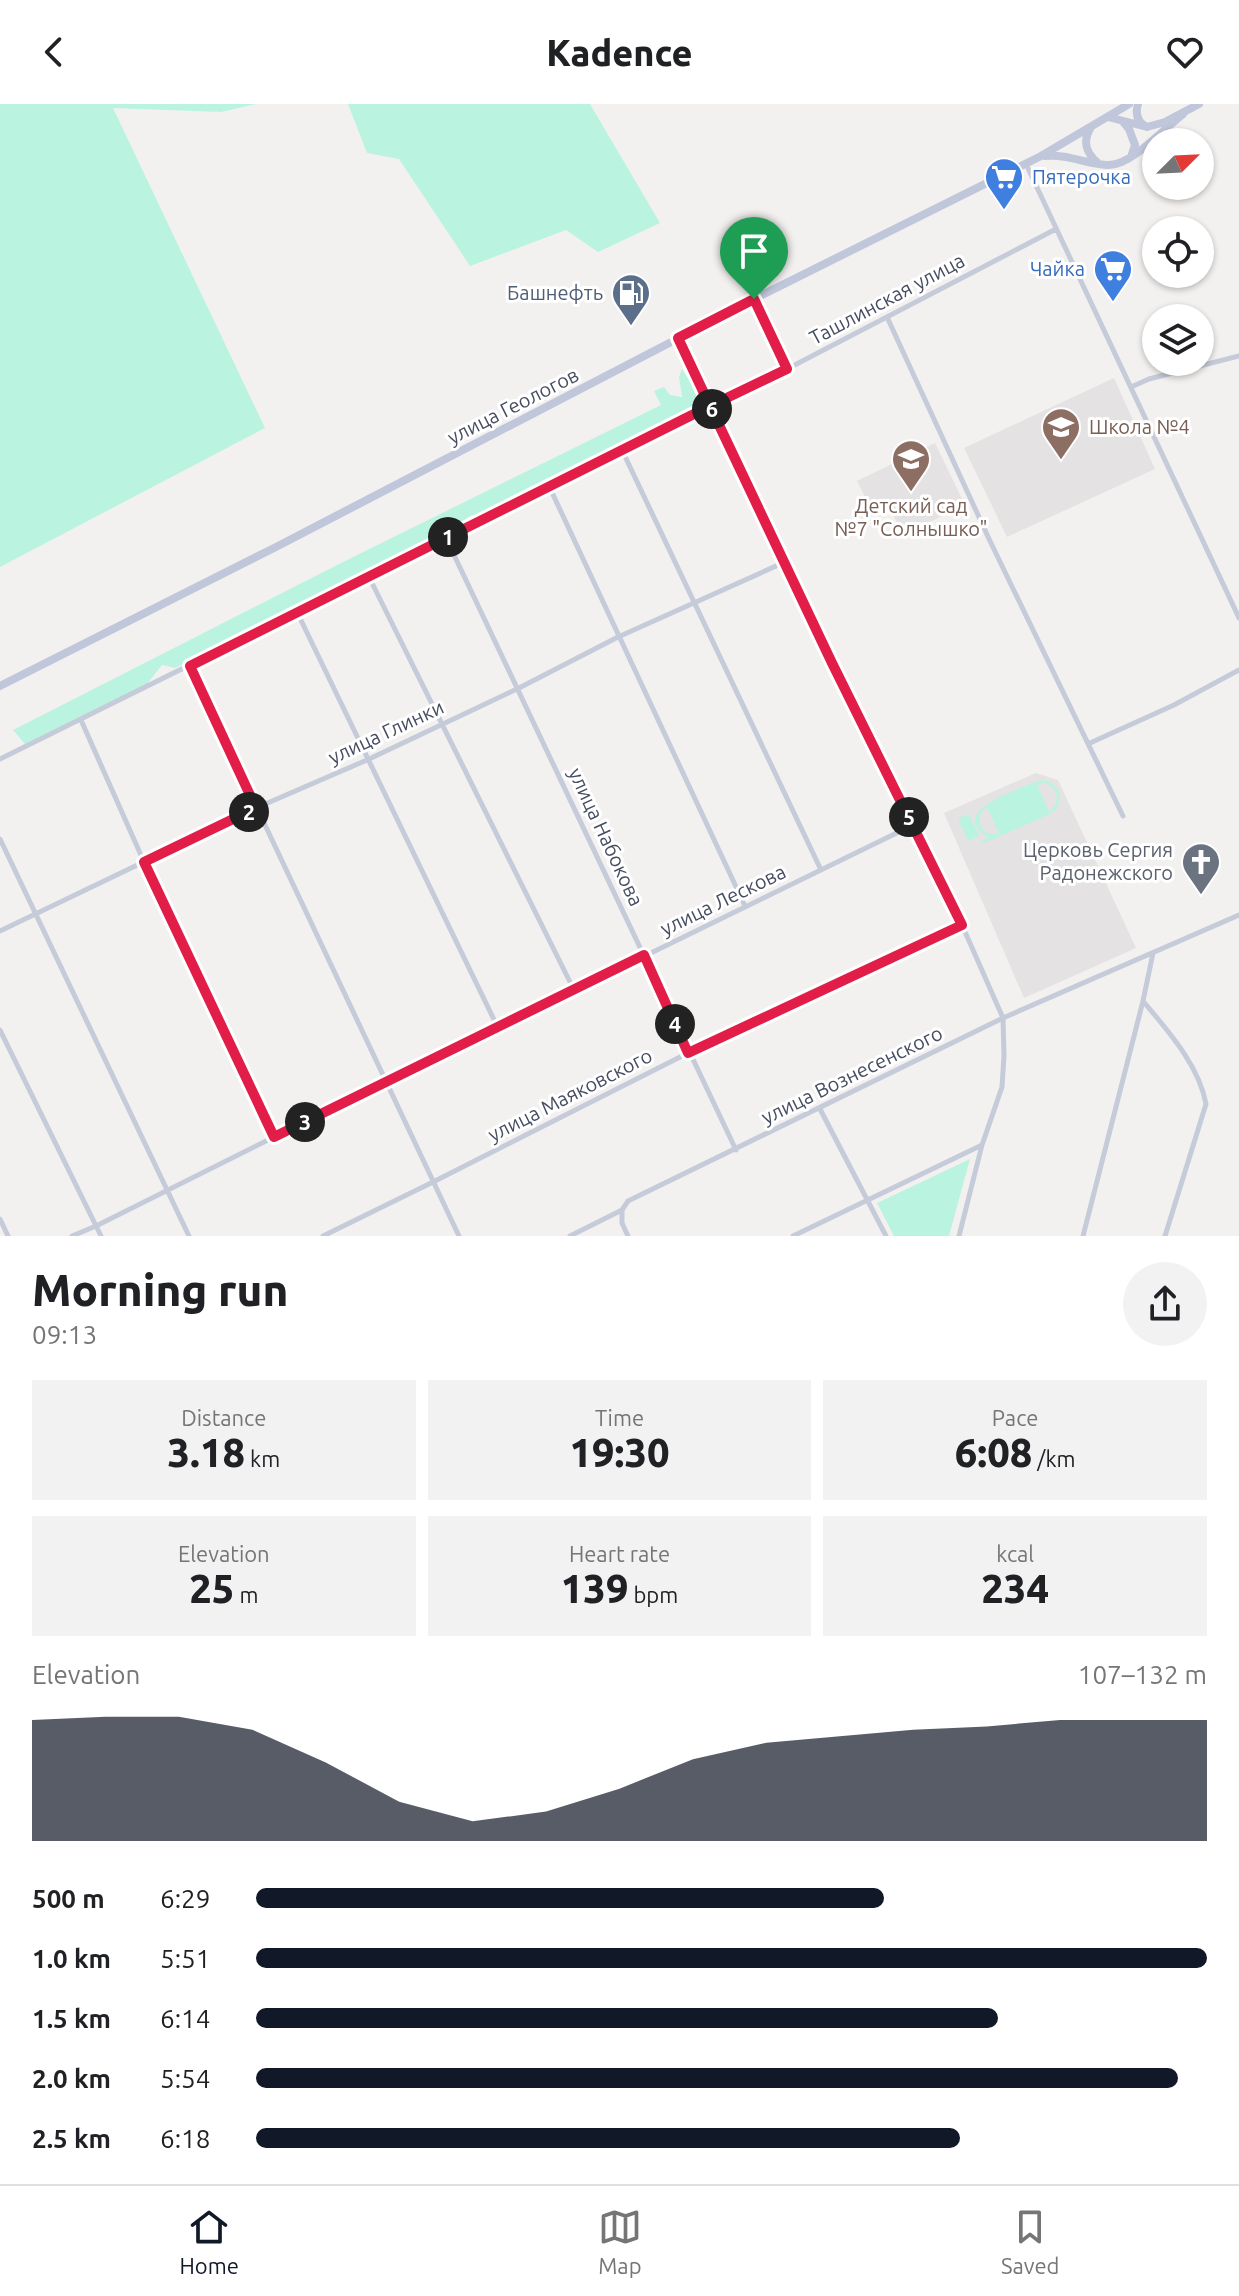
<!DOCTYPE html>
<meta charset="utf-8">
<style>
body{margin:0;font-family:Ubuntu,sans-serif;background:#f2f2f2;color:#202124;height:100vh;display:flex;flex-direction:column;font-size:30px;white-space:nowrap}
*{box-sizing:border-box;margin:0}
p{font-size:26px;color:#757577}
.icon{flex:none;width:44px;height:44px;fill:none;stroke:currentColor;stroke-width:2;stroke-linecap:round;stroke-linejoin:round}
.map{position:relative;height:1132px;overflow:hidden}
.side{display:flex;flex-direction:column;background:#fff;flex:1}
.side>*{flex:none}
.needle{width:52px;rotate:66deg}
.tools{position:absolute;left:1142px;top:24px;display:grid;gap:16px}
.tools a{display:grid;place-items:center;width:72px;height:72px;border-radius:50%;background:#fff;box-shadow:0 2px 6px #0004;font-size:40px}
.pin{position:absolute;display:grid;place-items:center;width:68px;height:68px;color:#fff;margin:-82px -34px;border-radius:50% 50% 50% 0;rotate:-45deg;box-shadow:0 0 8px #0007}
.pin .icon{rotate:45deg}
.km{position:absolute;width:40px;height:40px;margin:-20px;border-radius:50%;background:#222;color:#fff;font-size:22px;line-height:40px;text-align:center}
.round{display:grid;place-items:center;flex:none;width:84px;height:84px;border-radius:42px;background:#f2f2f2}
.head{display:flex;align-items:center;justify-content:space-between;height:136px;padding:0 32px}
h1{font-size:44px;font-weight:800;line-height:60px}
.metrics{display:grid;grid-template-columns:repeat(3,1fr);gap:12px;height:136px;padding:8px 32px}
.metrics div{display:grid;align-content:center;border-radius:0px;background:#f2f2f2;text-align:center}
.metrics b{font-size:40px;font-weight:800}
.metrics small{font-size:22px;font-weight:400}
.metrics p{font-size:22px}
.chart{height:224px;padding:16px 32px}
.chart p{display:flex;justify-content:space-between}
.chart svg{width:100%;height:144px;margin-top:8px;fill:#111827;opacity:.7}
ul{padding:0 32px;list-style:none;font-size:26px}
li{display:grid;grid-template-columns:128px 96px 1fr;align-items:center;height:60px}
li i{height:20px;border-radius:10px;background:#111827}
header{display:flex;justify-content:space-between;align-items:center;height:104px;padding:0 32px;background:#fff;font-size:36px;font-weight:800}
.dock{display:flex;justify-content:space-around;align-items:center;height:112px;border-top:2px solid #e0e0e0;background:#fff;font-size:22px;color:#757577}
.dock a{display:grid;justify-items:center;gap:4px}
.dock .current{color:#111827}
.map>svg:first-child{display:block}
</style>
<header><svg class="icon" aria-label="back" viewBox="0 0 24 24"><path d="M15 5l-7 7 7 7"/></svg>Kadence<svg class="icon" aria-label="heart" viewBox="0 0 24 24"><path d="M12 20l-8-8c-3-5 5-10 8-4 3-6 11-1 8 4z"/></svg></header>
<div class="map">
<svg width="1239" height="1132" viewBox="0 0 1239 1132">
<rect width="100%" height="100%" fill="#f3f1f0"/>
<path fill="#e4e2e2" d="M1114,274L1155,365L1007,433L964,344Z
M935,339L965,401L903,431L889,402L873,409L857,377Z
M1036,669L1058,676L1136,844L1024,894L944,709Z"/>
<path fill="#baf4e0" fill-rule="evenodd" d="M0,0H256L221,8L113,4L265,324L0,463Z
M348,0H590L660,119L598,148L566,126L470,162L399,55L367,49Z
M682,265L705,302L516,392L483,410L470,412L451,427L175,564L162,561L147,580L25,640L13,626L347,456L661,301L654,287L664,283L670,291L682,293L679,273Z
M1044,676C1062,681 1066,699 1050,710L982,740L981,738L989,734C945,708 1017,686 1035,678ZM1044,679C1055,682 1059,690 1056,700L1049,708L1037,681ZM987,703L999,729L998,730L986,729L980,721V710Z
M969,710L979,732L968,737L958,715Z
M970,1055L949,1132H894L877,1099Z"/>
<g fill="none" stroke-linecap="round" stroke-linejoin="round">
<path stroke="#c5cbd9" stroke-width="5" d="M1026,60L1239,514
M754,195L787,265
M887,213L990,437L1123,712
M679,235L832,559L962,821L1003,914L1004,952L1002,983L982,1041L959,1132
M1131,283L1149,275L1239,252
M622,346L821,766
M549,382L745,802
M446,434L736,1046
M369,473L574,886
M297,508L498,924
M190,562L459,1132
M81,616L144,758L274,1032
M1090,639L1174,601L1239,566
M0,655L787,265L1056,125
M0,735L189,1132
M0,827L256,704L367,656L519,584L618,533L785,458
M1153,849L1143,897C1168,927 1199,961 1206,1000L1165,1132
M0,926L101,1132
M820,1005L886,1132
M622,1106V1119L628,1132
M0,1115L8,1132
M72,1132L96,1122L274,1033L913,721
M323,1132L433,1078L688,949L962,821
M570,1132L622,1106L628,1097L1003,914L1239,811
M793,1132L982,1041
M1083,1132L1143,897"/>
<path stroke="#c1c7db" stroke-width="8" d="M1138,0C1135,10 1137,18 1147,23
M1108,13L1147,23L1165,18L1199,0
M1124,19L1129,25L1135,41L1131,53
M1090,25C1082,38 1087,50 1098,59
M1045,52C1069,50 1085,60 1107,61C1130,63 1165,24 1183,10
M0,582L276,443L754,195L1041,52L1129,0"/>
</g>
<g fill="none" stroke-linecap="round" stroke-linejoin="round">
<g stroke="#fff" stroke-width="16">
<path id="route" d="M754,195L678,234L710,302L190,562L256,704L144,758L274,1033L644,851L688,949L962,821L832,559L710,302L787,265L754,195"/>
</g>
<use href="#route" stroke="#e11d48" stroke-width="10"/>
</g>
<defs>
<g id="supermarket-pin" transform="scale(2)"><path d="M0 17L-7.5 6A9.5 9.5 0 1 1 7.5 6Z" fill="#3f7fe0" stroke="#fff"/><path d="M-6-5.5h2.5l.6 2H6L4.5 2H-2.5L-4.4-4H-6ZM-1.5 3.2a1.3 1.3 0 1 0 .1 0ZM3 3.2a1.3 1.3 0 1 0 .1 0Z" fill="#fff"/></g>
<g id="fuel-pin" transform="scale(2)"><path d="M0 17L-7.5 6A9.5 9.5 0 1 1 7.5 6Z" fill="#5c6f8a" stroke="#fff"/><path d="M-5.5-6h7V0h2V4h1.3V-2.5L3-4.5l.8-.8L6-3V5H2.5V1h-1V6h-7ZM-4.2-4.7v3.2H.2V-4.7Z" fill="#fff"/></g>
<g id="school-pin" transform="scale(2)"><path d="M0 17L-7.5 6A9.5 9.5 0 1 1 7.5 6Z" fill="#8d6e63" stroke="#fff"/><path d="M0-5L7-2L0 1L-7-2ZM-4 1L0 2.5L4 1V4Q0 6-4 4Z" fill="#fff"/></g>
<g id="church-pin" transform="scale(2)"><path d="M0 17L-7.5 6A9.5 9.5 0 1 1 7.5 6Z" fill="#6b7280" stroke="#fff"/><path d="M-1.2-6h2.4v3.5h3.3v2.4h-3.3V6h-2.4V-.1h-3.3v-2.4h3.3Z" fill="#fff"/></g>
</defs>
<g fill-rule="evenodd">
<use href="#supermarket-pin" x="1004" y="73"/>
<use href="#supermarket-pin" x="1113" y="165"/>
<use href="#fuel-pin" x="631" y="189"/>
<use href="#school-pin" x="1061" y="323"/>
<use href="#school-pin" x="911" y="355"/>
<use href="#church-pin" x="1201" y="758"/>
</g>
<g text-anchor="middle" stroke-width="6" stroke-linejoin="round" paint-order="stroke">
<g font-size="20" fill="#366cbe" stroke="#fff" text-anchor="start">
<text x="1032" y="80">Пятерочка</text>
<text x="1085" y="172" text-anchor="end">Чайка</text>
</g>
<g font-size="20" fill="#4e5e75" stroke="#fff" text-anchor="end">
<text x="603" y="196">Башнефть</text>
</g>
<g font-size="20" fill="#464d60" stroke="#fff">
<text transform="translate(887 195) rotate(-28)" y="7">Ташлинская улица</text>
<text transform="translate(513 302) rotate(-27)" y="7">улица Геологов</text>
<text transform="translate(386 628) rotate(-25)" y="7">улица Глинки</text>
<text transform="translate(606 733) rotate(65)" y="7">улица Набокова</text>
<text transform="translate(723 796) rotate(-26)" y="7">улица Лескова</text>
<text transform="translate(852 971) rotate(-26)" y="7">улица Вознесенского</text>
<text transform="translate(570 991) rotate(-27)" y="7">улица Маяковского</text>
</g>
<g font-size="20" fill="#785e54" stroke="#fff" text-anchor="start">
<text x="1089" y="330">Школа №4</text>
<text x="911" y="409" text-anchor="middle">Детский сад<tspan x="911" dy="23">№7 "Солнышко"</tspan></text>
</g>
<g font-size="20" fill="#5b616d" stroke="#fff" text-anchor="end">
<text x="1173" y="753">Церковь Сергия<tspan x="1173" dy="23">Радонежского</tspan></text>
</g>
</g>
</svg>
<div class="tools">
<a><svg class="needle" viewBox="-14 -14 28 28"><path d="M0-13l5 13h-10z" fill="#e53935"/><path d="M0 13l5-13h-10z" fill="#757577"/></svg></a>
<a><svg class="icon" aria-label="locate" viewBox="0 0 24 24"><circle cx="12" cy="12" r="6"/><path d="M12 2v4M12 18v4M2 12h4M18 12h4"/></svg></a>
<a><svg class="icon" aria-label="layers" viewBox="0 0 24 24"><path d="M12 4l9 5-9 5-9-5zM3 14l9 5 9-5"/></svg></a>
</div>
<div class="pin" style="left:754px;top:195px;background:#1e9e55"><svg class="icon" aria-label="arrive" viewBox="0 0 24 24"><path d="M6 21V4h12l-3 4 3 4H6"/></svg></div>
<b class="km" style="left:448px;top:433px">1</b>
<b class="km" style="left:249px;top:708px">2</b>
<b class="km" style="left:305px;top:1018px">3</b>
<b class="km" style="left:675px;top:920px">4</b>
<b class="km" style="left:909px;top:713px">5</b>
<b class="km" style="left:712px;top:305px">6</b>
</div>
<section class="side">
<div class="head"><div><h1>Morning run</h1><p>09:13</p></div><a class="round"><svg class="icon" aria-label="share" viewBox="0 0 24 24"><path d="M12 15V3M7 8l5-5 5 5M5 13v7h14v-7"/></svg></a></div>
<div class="metrics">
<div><p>Distance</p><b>3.18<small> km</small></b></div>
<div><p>Time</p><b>19:30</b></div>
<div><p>Pace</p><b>6:08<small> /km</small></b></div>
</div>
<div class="metrics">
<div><p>Elevation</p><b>25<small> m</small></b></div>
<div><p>Heart rate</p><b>139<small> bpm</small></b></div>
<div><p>kcal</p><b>234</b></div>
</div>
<div class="chart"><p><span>Elevation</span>107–132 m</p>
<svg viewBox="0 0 160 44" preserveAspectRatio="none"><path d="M0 44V7L10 6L20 6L30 10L40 20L50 32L60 38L70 35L80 28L90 19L100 14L110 12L120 10L130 9L140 7L150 7L160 7V44z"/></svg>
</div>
<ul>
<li><b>500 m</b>6:29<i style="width:66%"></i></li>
<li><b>1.0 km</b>5:51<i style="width:100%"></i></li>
<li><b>1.5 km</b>6:14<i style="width:78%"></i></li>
<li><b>2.0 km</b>5:54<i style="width:97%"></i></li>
<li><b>2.5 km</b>6:18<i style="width:74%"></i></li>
</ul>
</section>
<nav class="dock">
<a class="current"><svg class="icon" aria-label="home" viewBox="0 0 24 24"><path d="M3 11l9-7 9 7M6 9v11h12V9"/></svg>Home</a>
<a><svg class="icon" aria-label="map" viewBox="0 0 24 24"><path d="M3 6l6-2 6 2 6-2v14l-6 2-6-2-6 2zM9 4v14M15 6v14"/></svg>Map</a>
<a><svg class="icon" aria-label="saved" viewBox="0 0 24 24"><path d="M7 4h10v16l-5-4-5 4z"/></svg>Saved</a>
</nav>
